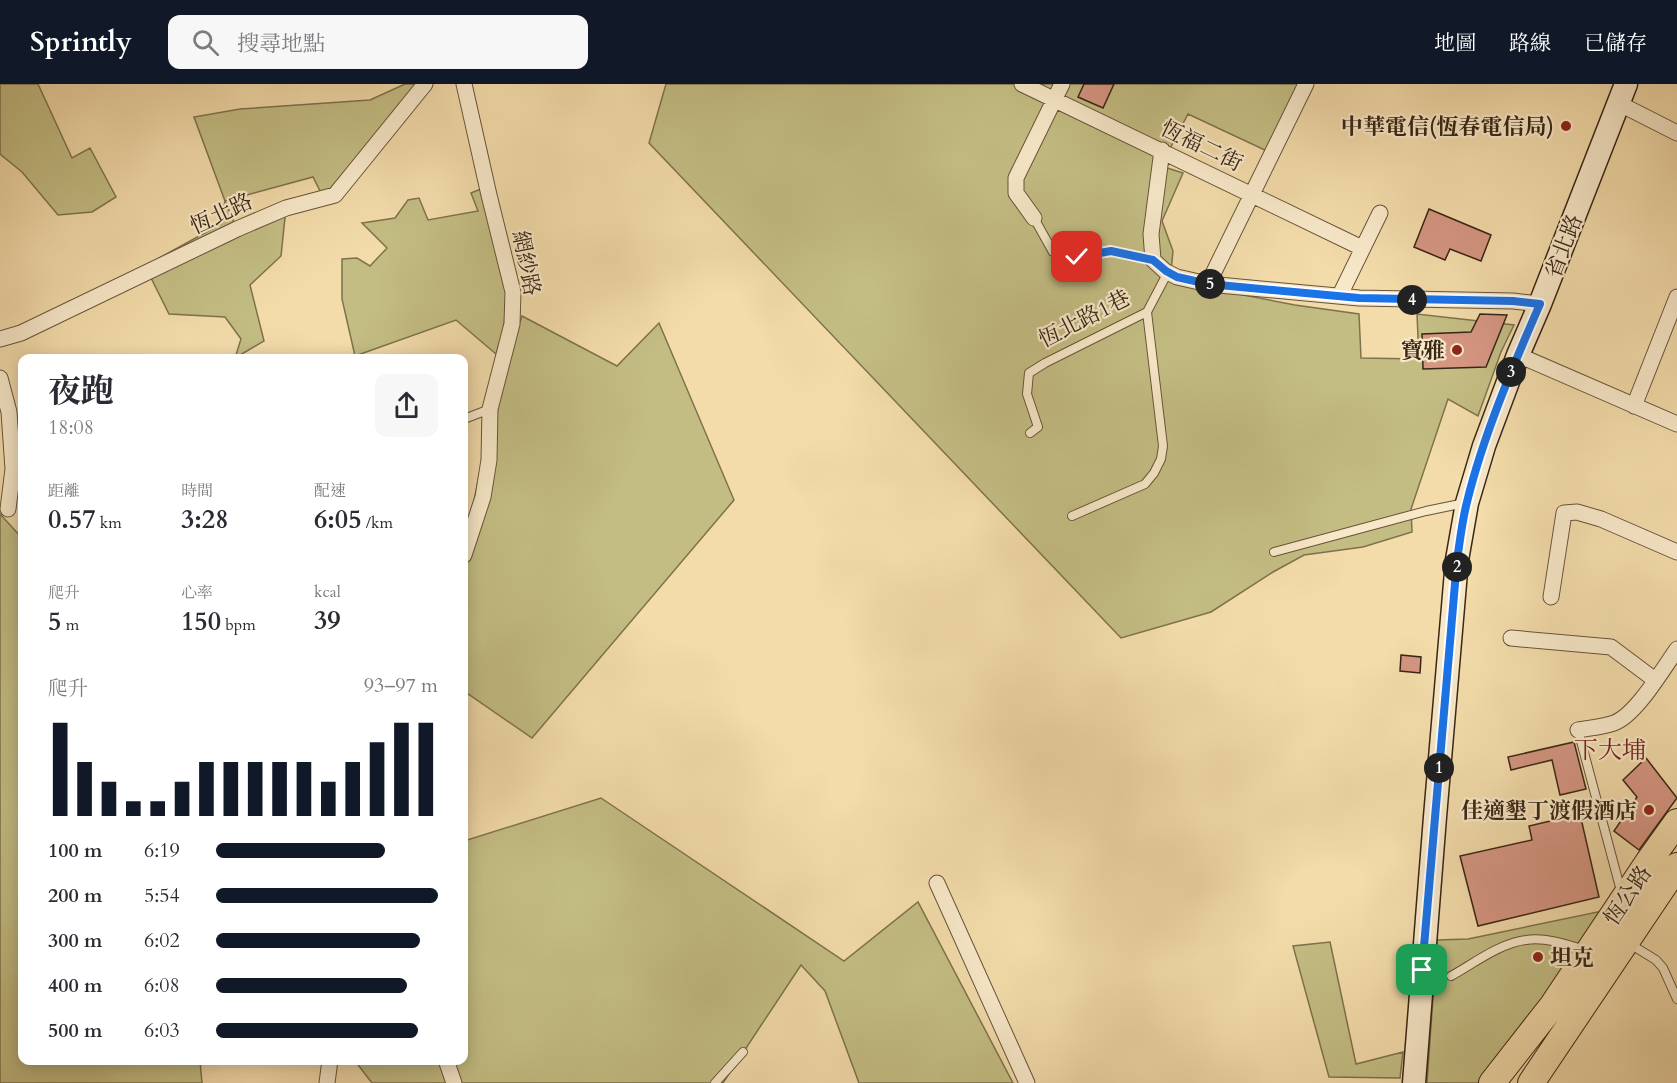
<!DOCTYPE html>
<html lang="zh-TW">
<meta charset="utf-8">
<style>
body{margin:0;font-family:Cardo,"Noto Serif TC",serif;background:#f7f7f7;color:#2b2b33;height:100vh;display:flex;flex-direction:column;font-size:22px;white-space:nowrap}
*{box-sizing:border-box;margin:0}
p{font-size:20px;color:#7c7c81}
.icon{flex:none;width:33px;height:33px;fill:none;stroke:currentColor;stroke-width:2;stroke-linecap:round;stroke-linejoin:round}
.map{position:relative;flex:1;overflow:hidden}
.drawer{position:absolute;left:18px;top:270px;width:450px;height:711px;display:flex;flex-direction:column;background:#fff;border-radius:12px;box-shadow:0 3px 15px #0003}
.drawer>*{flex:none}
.pin{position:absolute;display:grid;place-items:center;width:51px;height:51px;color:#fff;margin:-26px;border-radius:12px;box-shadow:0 3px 9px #0006}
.km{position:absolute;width:30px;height:30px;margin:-15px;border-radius:50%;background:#222;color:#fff;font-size:16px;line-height:30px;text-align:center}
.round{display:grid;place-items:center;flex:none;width:63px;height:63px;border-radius:12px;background:#f7f7f7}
.head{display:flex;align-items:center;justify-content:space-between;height:102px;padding:0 30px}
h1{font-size:33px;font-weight:700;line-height:45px}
.stats{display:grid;grid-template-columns:repeat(3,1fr);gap:9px;height:102px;padding:6px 30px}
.stats div{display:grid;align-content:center}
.stats b{font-size:26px;font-weight:700}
.stats small{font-size:16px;font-weight:400}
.stats p{font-size:16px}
.chart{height:168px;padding:12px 30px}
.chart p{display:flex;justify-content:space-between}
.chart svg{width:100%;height:108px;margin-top:6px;stroke:#111827;stroke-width:6}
ul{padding:0 30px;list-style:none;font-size:20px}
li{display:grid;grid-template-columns:96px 72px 1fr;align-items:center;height:45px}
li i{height:15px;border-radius:8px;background:#111827}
header{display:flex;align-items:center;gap:36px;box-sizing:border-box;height:84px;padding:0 30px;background:#111827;color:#fff}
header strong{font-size:28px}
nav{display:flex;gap:33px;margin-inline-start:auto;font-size:21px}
.search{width:420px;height:54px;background:#f7f7f7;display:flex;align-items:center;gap:15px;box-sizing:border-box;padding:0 21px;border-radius:12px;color:#7c7c81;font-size:22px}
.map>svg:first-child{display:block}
</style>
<header>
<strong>Sprintly</strong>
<div class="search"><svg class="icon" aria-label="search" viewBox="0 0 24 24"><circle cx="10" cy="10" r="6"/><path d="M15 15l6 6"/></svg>搜尋地點</div>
<nav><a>地圖</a><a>路線</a><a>已儲存</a></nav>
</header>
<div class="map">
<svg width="1677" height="999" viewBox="0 0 1677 999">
<rect width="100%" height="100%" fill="#f3dbaa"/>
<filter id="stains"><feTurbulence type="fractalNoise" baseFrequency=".00333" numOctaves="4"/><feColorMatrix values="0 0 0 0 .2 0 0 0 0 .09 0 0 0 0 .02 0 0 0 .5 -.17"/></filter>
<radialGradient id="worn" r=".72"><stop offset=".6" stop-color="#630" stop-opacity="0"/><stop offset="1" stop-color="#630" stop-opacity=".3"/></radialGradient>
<path fill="#c3bd83" stroke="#7e724c" stroke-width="1.5" d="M0,0H38L72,74L90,64L116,113L92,128L58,131L22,88L0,70Z
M405,0H419L323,113L313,93L225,117L237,145L286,124L281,172L250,201L264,257L235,274L241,255L225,233L169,230L149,190L141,184L221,140L225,117L194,33L240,25L370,16Z
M666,0H1303L1269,68L1188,30L1161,82L1183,89L1162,137L1173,167L1170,197L1295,221L1359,230L1361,274L1419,275L1417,230L1514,241L1501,268L1478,332L1448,315L1411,425L1412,448L1363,463L1304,471L1273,488L1211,528L1121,554L649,59Z
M483,104L507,196L504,245L496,270L456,236L355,272L342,215V175L357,174L370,182L387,164L362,139L395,134L408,116L419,114L428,136L478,127L471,109Z
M522,232L617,282L659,239L734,416L532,654L464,607V468L490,336V325Z
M0,430L22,454V976L200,977L202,999H0Z
M601,714L844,877L918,818L1013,999H859L825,907L801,881L723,999H372L355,977L464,976V757Z
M1607,826L1586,860L1489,984L1479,999H1427L1437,856L1468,855Z
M1330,858L1356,980L1403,968L1400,994L1329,993L1293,862Z"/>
<path fill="#d59682" stroke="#392615" stroke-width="1.5" d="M1084,0H1114L1103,24L1078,13Z
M1429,125L1491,151L1481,177L1450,165L1445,176L1414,163Z
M1480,230L1507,231L1486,283L1423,285L1422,250L1471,248Z
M1401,571L1421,573L1420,589L1400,587Z
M1574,658L1586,705L1560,711L1552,676L1511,686L1508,673Z
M1646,674L1677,714L1639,766L1614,747L1637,713L1623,696Z
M1580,730L1599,813L1478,842L1460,772L1532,756L1529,742Z"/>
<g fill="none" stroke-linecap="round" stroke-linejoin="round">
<g stroke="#68533a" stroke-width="10">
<path id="service" d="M1034,134L1053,168L1065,174L1077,173L1111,167L1153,176
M464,335L490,325
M1030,349L1038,343L1027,310L1029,289L1045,279L1147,228L1168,188
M1072,432L1145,400L1154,389L1161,375L1163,362L1147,228
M1274,468L1426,427L1465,419
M1578,646L1621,807
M1630,860L1656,876L1663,884L1677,915
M1451,892C1473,880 1500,859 1526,856C1545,853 1566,860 1585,866
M715,999L743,968"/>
</g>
<g stroke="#68533a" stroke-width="17">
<path id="minor" d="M1022,0L1362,164
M1618,19L1677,49
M1162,66L1151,150L1153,176L1165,187L1177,193L1208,200L1359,214L1513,217L1540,220
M1034,134L1016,109V94L1062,0
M1208,200L1306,0
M1340,211L1380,129
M0,255L21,249L237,145L286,124L335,111L425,0
M1518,271L1677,340
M0,294L9,328L13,385L8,425
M1634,322L1677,213
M464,471L483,413L489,376L490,325L512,240L513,208L489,111L464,0
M1551,513L1564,429L1577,428L1601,435L1677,468
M1511,554L1611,563L1655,596
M1578,646C1589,644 1603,643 1614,639C1636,631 1663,585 1677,565
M937,799L1027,999
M446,976L454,999
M327,999L330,976"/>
</g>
<g stroke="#392615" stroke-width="25">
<path id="secondary" d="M1414,999L1435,733L1457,476L1467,419L1484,362L1518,271L1540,220L1626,0"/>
</g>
<g stroke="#392615" stroke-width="28">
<path id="primary" d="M1492,999L1553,921L1649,777L1677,738
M1531,999L1677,782"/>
</g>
<use href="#service" stroke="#f7e8c8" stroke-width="8"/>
<use href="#minor" stroke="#f7e8c8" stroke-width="15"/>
<use href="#secondary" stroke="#f7e8c8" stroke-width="22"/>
<use href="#primary" stroke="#f3dbaa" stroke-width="26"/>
</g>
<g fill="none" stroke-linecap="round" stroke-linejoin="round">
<g stroke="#fff" stroke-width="12">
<path id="route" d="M1077,173L1111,167L1153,176L1166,187L1177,193L1208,200L1359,214L1513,217L1540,220C1513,282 1483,352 1467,418C1462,437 1460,457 1457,476L1422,886"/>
</g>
<use href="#route" stroke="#1a73e8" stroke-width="8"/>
</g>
<g fill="#8f2418" stroke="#f7e8c8" stroke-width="2">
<circle cx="1566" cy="42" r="6"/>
<circle cx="1457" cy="266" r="6"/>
<circle cx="1649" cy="726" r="6"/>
<circle cx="1538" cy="873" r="6"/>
</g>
<g text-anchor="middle" stroke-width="4.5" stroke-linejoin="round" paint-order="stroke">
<g font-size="22" font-weight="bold" fill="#392615" stroke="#f7e8c8" text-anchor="end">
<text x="1554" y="50">中華電信(恆春電信局)</text>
<text x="1445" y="274">寶雅</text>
<text x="1637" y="734">佳適墾丁渡假酒店</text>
<text x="1550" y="881" text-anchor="start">坦克</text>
</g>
<g font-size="22" fill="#392615" stroke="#f7e8c8">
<text transform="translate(1202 61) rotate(26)" y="8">恆福二街</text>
<text transform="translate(221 129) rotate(-25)" y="8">恆北路</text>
<text transform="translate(1563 162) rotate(-69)" y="8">省北路</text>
<text transform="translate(527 179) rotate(79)" y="8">網紗路</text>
<text transform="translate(1084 234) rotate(-27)" y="8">恆北路1巷</text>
<text transform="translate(1627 811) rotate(-56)" y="8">恆公路</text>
</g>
<g font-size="24" fill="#7a1f14" stroke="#f7e8c8">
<text x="1610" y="674">下大埔</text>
</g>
</g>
<rect width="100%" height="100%" filter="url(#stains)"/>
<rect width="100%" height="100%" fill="url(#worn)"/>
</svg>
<div class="pin" style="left:1422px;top:886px;background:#1e9e55"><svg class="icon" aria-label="arrive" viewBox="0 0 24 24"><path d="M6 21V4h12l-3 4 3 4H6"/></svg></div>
<div class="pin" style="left:1077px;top:173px;background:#d93025"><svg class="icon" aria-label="check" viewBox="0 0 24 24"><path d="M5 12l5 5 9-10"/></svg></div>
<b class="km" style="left:1439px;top:684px">1</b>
<b class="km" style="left:1457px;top:483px">2</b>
<b class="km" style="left:1511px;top:288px">3</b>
<b class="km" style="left:1412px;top:216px">4</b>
<b class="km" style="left:1210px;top:200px">5</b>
<section class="drawer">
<div class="head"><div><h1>夜跑</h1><p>18:08</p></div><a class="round"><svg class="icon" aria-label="share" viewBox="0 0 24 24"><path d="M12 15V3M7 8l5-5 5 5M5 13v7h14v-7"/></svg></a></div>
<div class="stats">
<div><p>距離</p><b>0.57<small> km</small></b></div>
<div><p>時間</p><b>3:28</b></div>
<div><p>配速</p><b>6:05<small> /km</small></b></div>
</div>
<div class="stats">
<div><p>爬升</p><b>5<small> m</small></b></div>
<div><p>心率</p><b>150<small> bpm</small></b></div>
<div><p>kcal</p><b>39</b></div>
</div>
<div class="chart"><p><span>爬升</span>93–97 m</p>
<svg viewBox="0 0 160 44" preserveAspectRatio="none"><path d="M5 44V6M15 44V22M25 44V30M35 44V38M45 44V38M55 44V30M65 44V22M75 44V22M85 44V22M95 44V22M105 44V22M115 44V30M125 44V22M135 44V14M145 44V6M155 44V6"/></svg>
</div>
<ul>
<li><b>100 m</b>6:19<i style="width:76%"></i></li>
<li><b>200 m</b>5:54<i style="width:100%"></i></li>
<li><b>300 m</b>6:02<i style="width:92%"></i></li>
<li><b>400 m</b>6:08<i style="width:86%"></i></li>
<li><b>500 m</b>6:03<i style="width:91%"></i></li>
</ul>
</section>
</div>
